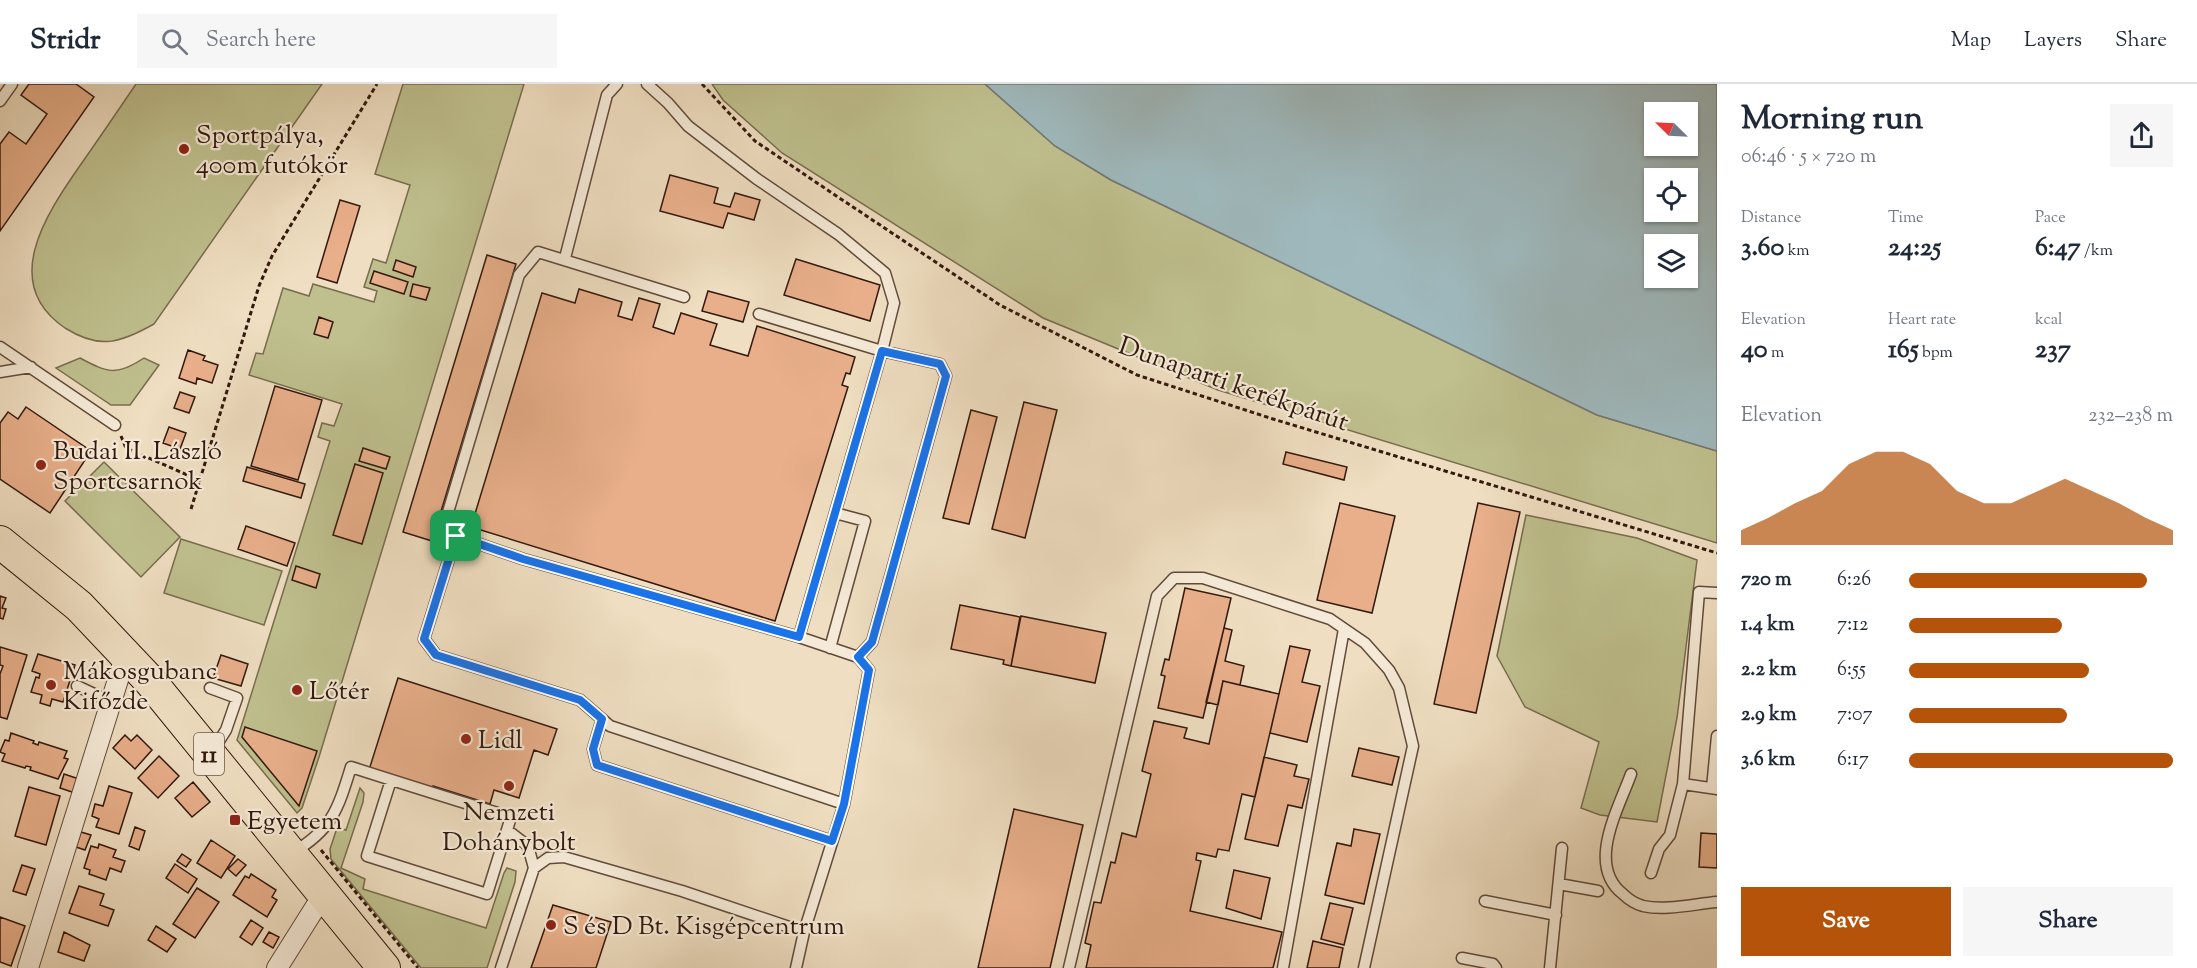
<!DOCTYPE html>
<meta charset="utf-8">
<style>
body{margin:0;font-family:"Sorts Mill Goudy",serif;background:#f6f6f7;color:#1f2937;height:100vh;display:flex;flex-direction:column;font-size:22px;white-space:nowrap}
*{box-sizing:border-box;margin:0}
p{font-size:20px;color:#747a83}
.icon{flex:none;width:33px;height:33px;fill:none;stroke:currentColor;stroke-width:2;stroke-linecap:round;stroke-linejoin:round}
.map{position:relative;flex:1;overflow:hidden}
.sheet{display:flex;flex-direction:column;background:#fff;width:480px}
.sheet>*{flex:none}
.needle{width:39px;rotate:294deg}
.tools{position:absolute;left:1644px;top:18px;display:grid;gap:12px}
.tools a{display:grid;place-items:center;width:54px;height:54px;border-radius:0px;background:#fff;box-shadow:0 2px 4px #0004;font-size:30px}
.pin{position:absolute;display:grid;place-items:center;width:51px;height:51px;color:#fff;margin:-26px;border-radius:12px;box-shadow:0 3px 9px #0006}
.round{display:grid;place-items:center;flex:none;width:63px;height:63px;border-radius:0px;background:#f6f6f7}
.overview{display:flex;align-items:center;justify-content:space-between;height:102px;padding:0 24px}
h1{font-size:33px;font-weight:700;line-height:45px}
.stats{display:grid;grid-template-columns:repeat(3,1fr);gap:9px;height:102px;padding:6px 24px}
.stats div{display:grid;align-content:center}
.stats b{font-size:26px;font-weight:700}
.stats small{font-size:16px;font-weight:400}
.stats p{font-size:16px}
.chart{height:168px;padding:12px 24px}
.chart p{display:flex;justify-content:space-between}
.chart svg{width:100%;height:108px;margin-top:6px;fill:#b45309;opacity:.7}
.primary-button{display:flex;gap:12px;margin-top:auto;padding:12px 24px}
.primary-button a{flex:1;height:69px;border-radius:0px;background:#b45309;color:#fff;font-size:24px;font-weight:700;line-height:69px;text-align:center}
.primary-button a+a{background:#f6f6f7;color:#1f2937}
ul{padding:0 24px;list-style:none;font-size:20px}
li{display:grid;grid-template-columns:96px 72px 1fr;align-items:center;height:45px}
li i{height:15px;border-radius:8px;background:#b45309}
header{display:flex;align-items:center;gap:36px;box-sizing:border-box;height:84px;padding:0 30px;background:#fff;border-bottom:2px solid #e0e1e3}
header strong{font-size:28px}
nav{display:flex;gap:33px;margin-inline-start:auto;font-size:21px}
.search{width:420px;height:54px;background:#f6f6f7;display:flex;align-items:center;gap:15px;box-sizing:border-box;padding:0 21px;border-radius:0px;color:#747a83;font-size:22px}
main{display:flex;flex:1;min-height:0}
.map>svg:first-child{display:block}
</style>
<header>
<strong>Stridr</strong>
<div class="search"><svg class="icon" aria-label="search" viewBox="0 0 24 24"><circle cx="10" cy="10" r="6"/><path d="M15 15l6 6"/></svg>Search here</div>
<nav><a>Map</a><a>Layers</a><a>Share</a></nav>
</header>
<main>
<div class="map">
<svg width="1717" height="884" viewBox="0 0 1717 884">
<rect width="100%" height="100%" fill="#efdec1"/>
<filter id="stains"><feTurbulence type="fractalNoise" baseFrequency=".00333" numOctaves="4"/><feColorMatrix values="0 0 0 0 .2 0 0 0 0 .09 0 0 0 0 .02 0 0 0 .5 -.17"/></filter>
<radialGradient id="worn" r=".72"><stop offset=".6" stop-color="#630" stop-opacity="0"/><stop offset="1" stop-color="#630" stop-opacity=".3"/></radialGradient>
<path fill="#bfc08e" stroke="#786c4e" stroke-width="1.5" d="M136,0H322L154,240C120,259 100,266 65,244C0,200 45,132 79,83C98,56 117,28 136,0Z
M403,0H524L319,673L302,724L297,729L237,656L330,357L318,353L322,339L334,342L342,320L249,291L256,269L263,270L283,204L309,212L313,200L374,218L377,207L364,203L373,175L386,179L410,101L375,90Z
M712,0H985L1055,62L1111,96L1597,331L1717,367V459L1218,306L1043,234L782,69L723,16Z
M80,274C108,289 117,292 144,274L159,281L130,321H111L56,284Z
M104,378L180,453L141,493L65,417Z
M1526,431L1637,454L1697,476L1677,634L1657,738L1600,731L1581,724L1599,658L1525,623L1497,572Z
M181,455L282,487L264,541L164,509Z
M360,704L364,709L363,718L341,784L365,795L363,805L486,844L504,789L507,784L516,787L515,798L487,884H421L331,775L330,765L337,744L346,746Z"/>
<path fill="#9fb9bd" stroke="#737977" stroke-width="1.5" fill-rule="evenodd" d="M985,0H1717V367L1597,331L1111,96L1055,62ZM1654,28H1688V62H1654ZM1654,94H1688V128H1654ZM1654,160H1688V194H1654Z"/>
<path fill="#e8af8a" stroke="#32180e" stroke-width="1.5" d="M29,0H76L94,13L0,147V60L9,48L26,60L47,30L21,11Z
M670,91L718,104L714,119L730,123L735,109L760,116L754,136L728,129L723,144L660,127Z
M340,116L360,122L337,199L317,193Z
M487,171L516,180L432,457L403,448Z
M796,175L880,201L870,237L784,211Z
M396,176L416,183L413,193L393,186Z
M374,187L408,198L404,210L370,199Z
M413,200L430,204L426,216L410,212Z
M579,205L622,218L618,232L632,236L639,214L660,220L653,243L674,250L681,229L717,240L710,261L748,272L757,242L855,273L850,290L846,289L842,301L848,303L775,537L471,443L542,209L575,219Z
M708,207L749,218L743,238L702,227Z
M319,233L333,238L328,254L314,250Z
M188,266L205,272L203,276L218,281L212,299L197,294L196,300L179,294Z
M275,302L322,316L298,396L251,382Z
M180,308L195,313L189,329L174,324Z
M1024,318L1057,326L1025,454L992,445Z
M26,323L91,367L50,429L0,395V339L8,328L18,335Z
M971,326L997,333L969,440L943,434Z
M169,343L186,349L180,365L163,359Z
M363,364L390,373L386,385L359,377Z
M1286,368L1347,383L1344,396L1283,380Z
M355,380L383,389L362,460L333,451Z
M247,383L305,400L301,414L243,397Z
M1340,419L1395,432L1372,529L1317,516Z
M1478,419L1520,428L1476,629L1434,620Z
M246,442L295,459L287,482L238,465Z
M296,482L320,490L316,504L292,496Z
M1185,504L1231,514L1203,634L1158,624L1165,592L1161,591L1165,575L1169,576Z
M0,512L6,514L2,524L6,525L3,535L0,534Z
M960,521L1020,533L1011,582L1003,580L1004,576L951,565Z
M1021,532L1106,549L1095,599L1011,582Z
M1224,544L1232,546L1225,577L1244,582L1240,601L1223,597L1218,621L1206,618Z
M1290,562L1310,566L1302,598L1320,602L1307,658L1270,649Z
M0,563L27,571L7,635L0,633V590L3,582L0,581Z
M38,570L75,581L63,618L52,615L50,622L40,619L42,611L31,608L36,593L39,594L40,590L32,587Z
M221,571L248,580L241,602L213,594Z
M398,594L557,645L548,671L534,666L519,714L494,706L490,720L433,702L432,706L369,686Z
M1223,597L1279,610L1255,713L1242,710L1229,767L1218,765L1216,773L1197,769L1196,776L1201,777L1190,827L1282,848L1273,884H1086L1091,861L1085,859L1094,818L1101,819L1111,778L1115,779L1122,749L1136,753L1151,690L1142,687L1154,637L1187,644L1184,654L1209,660Z
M245,643L317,667L299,722L242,653Z
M11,649L34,657L33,659L38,661L39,658L67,667L64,674L68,675L58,695L30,686L31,683L26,682L25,684L2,677L5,670L0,668L5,656L9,657Z
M125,651L131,657L137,651L152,666L135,685L113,664Z
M1359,664L1399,673L1392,701L1352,692Z
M159,672L179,692L158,714L138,694Z
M1264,673L1297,681L1294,692L1309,695L1302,724L1288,721L1278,762L1245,755Z
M64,690L79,695L75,709L60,704Z
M193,698L210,718L192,733L175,714Z
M109,702L132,709L119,750L96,743L99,735L92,732L95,720L103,722Z
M29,703L60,712L46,761L15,752Z
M1014,725L1083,741L1050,884H978Z
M135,743L145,747L139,766L129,762Z
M1354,745L1380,750L1364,820L1325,811L1337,759L1351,762Z
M81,748L91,751L85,766L76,763Z
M1701,749L1717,750V784L1699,783Z
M211,756L235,772L221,794L197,779Z
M99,760L116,766L113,773L125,777L121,788L110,784L106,796L89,790L90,786L84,784L91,762L98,764Z
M182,770L191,776L186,783L177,777Z
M238,775L246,781L236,792L228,785Z
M175,780L197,795L188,809L166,794Z
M22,781L35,785L26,811L13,807Z
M1234,786L1270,794L1261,835L1226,824Z
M251,790L276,806L272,813L277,816L267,833L233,811L245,792L249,794Z
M79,802L104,810L100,821L114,826L108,842L69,829Z
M197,804L219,818L195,854L173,840Z
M1330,819L1353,824L1344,861L1321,855Z
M553,821L611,838L596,884H531Z
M0,833L25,842L11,882L0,878Z
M251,836L263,844L252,861L240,853Z
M156,842L176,855L167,868L148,856Z
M64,848L90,861L84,877L58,868Z
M269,848L279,853L273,864L263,858Z
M1313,857L1343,864L1339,884H1307Z"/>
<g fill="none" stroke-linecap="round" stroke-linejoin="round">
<g stroke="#614a3b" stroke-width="13">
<path id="lane" d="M647,0L668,19L688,42L757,95L838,150L885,189L894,219L882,267L940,280L946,292L872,558L858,573
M0,17L12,0
M565,174L607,11L617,0
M759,230L882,267L799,553
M0,263L115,341
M0,288L31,283
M456,452L424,555L436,571L580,616L610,642L844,720
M1717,509L1699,508L1683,700L1717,705
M830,564L865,437L835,429
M77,602L111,618
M210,604L237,614L226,646L212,668
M602,635L593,665L597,681L832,757
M1631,690C1618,726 1586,781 1623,810C1628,815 1636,820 1643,822C1665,827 1694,820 1717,818
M1712,704L1717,652
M292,769C332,746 338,725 351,683C404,700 458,717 511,733L487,810L367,772L391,696
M534,784L548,774L564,773L682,807L804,848L844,720L869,586L858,573L799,553L523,475L456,452L446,435L519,191L538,168L684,213
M1651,789L1659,765L1670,751L1683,700
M1559,800L1598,807
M1485,817L1556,831
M1462,874L1493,880L1496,884
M501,884L534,784L528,762L507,746
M796,884L804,848
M1069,884L1157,512L1174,494H1203L1330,535L1365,559L1389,586L1399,604L1413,662L1364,884
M1283,884L1344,545
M1550,884L1562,764"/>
</g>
<g stroke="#614a3b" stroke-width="22">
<path id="street" d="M28,884L126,570
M277,884L323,811"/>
</g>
<g stroke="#32180e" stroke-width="34">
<path id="primary" d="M0,458L79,522L150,597L384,884"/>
</g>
<path stroke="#32180e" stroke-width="3" stroke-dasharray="4.5 3" stroke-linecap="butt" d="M702,0L755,57L829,107L1000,221L1137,291L1273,335L1717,469
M121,352L126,364L201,397
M191,425L259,202L272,172L377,0
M321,766L418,884"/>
<use href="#lane" stroke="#f5ead7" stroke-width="10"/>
<use href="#street" stroke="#f5ead7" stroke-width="20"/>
<use href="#primary" stroke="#efdec1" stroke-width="32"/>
</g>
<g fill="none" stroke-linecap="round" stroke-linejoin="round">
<g stroke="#fff" stroke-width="12">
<path id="route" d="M882,267L940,280L946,292L872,558L858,573L869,586L844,720L832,757L597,681L593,665L602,635L580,616L436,571L424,555L456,452L523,475L799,553Z"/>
</g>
<use href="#route" stroke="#1a73e8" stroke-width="8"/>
</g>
<g fill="#8f2418" stroke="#f5ead7" stroke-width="2">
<circle cx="184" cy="65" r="6"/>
<circle cx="41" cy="381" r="6"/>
<circle cx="51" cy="601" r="6"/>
<circle cx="297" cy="606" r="6"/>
<circle cx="466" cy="655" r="6"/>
<circle cx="509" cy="702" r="6"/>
<rect x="229" y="730" width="12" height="12" rx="3"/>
<circle cx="551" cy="841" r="6"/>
</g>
<g text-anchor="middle" stroke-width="4.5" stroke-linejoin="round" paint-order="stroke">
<rect fill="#f5ead7" stroke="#6c574a" stroke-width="1.5" x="194" y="649" width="30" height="42" rx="4.5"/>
<g font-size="24" font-weight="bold" fill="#32180e">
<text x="209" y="678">11</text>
</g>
<g font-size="26" fill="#32180e" stroke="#f5ead7" text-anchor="start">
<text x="196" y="59">Sportpálya,<tspan x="196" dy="30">400m futókör</tspan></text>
<text x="53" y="375">Budai II. László<tspan x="53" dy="30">Sportcsarnok</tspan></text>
<text x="63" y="595">Mákosgubanc<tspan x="63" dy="30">Kifőzde</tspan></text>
<text x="309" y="615">Lőtér</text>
<text x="478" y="664">Lidl</text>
<text x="509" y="736" text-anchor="middle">Nemzeti<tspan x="509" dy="30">Dohánybolt</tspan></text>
<text x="247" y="745">Egyetem</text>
<text x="563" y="850">S és D Bt. Kisgépcentrum</text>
</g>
<g font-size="26" fill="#32180e" stroke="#f5ead7">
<text transform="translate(1234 299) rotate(19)" y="9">Dunaparti kerékpárút</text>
</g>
</g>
<rect width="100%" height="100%" filter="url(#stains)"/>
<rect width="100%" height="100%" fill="url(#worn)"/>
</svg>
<div class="tools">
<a><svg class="needle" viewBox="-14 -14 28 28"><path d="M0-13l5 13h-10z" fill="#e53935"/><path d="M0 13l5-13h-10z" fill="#747a83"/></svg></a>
<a><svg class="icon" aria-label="locate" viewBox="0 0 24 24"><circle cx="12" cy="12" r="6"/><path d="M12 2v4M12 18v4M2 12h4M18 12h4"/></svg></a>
<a><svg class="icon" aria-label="layers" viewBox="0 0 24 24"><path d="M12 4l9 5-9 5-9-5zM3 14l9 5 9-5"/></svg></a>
</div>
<div class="pin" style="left:456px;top:452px;background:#1e9e55"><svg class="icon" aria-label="arrive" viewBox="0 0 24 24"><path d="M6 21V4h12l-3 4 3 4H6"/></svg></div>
</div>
<section class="sheet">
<div class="overview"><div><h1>Morning run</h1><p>06:46 · 5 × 720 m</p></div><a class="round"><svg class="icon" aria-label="share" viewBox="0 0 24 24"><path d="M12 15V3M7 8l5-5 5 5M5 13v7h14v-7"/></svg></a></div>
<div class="stats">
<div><p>Distance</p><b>3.60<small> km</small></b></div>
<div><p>Time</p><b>24:25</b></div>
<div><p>Pace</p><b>6:47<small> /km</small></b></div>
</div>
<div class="stats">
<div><p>Elevation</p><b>40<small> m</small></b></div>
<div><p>Heart rate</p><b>165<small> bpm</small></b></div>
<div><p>kcal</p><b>237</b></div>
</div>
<div class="chart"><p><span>Elevation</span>232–238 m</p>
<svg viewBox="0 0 160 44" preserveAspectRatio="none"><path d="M0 44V38L10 33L20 27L30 22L40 11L50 6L60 6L70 11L80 22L90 27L100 27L110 22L120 17L130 22L140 27L150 33L160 38V44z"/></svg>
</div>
<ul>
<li><b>720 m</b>6:26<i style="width:90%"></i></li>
<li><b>1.4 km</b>7:12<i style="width:58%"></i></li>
<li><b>2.2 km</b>6:55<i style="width:68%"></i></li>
<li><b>2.9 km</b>7:07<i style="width:60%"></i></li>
<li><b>3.6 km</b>6:17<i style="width:100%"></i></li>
</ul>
<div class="primary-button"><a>Save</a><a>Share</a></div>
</section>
</main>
